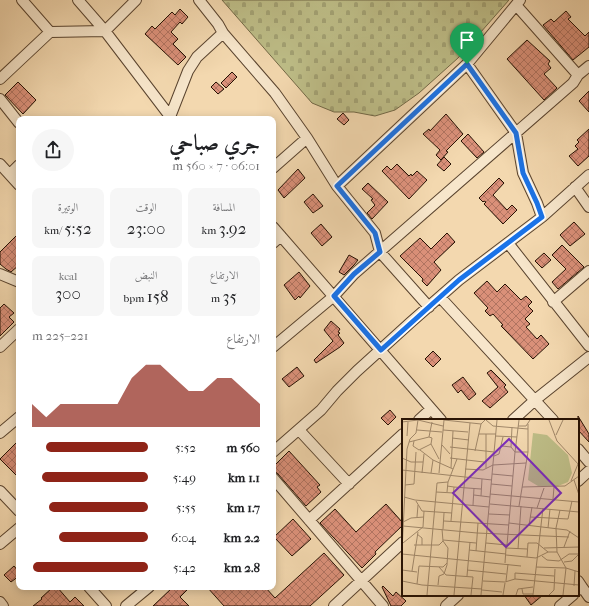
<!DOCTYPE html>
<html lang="ar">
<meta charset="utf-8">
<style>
body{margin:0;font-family:"IM FELL French Canon",Amiri,serif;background:#f6f6f6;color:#202124;direction:rtl;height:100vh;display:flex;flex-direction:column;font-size:15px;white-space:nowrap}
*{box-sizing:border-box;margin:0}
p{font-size:13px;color:#757577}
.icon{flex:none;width:22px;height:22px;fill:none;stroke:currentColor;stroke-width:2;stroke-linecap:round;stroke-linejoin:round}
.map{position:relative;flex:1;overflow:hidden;direction:ltr}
.sheet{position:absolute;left:16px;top:116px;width:260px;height:474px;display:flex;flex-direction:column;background:#fff;border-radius:8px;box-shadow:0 2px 10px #0003;direction:rtl}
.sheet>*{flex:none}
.pin{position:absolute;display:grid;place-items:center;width:34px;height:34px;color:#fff;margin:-41px -17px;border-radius:50% 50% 50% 0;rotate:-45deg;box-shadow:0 0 4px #0007}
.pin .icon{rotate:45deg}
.round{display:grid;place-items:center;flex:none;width:42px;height:42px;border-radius:21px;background:#f6f6f6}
.head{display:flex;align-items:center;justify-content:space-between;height:68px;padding:0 16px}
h1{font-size:22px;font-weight:600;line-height:30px}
.stats{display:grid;grid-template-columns:repeat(3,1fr);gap:6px;height:68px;padding:4px 16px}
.stats div{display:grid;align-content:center;border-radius:8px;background:#f6f6f6;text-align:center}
.stats b{font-size:17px;font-weight:600}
.stats small{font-size:11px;font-weight:400}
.stats p{font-size:11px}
.chart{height:112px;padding:8px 16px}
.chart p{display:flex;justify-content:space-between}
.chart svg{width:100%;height:72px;margin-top:4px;fill:#8f2418;opacity:.7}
ul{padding:0 16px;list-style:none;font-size:13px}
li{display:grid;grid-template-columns:64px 48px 1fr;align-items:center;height:30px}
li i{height:10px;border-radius:5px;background:#8f2418}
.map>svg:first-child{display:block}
</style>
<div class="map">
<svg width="589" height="606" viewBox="0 0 589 606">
<defs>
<pattern id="cemetery-stones" width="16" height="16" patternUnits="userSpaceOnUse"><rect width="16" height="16" fill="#bebe88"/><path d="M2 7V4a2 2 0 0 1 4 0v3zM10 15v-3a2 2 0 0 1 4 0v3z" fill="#a3a274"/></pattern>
<pattern id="building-cross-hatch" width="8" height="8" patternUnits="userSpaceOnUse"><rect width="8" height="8" fill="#da9079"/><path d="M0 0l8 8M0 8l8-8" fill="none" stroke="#b17461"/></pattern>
</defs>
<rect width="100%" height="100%" fill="#f3d8af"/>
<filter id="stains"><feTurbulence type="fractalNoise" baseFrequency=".005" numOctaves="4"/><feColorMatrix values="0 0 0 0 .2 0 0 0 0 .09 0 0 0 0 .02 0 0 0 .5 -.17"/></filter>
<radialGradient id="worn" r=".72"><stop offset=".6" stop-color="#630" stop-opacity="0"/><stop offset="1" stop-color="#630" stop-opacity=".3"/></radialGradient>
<path fill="url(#cemetery-stones)" stroke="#726846" d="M222,0H509L458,58L419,93L395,110L375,116L354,112H334L312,103Z"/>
<path fill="url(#building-cross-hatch)" stroke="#261103" d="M180,9L188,17L182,24L180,22L171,32L178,39L173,44L186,57L178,65L145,34L152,26L155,29L172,12L175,15Z
M566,11L571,17L568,19L585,36L589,32V47L573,60L543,25L551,19L554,22Z
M527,40L550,61L548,64L551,68L544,74L557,88L544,100L507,59Z
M232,72L237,77L226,88L221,83Z
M18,82L36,100L23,114L5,95Z
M216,82L224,89L218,94L211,87Z
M589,91V112L579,101Z
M343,113L349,120L344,125L337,119Z
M446,114L463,134L446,151L448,152L441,160L436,155L440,150L423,134L429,129L430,131Z
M589,129V156L578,166L569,156L578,149L575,146L579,142L577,140Z
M468,134L484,152L477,158L461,141Z
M444,157L451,164L444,171L437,165Z
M397,164L409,176L411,174L412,176L417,171L427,180L409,199L382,171L387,166L391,170Z
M298,169L305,178L284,198L278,190Z
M499,178L504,183L493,195L507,210L512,205L517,210L503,224L484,204L486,202L484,201L483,202L479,198Z
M368,183L388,202L372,219L367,213L375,205L371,200L373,199L362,189Z
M313,194L323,206L313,213L304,202Z
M574,222L585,234L570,246L560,235Z
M321,224L332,237L322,246L311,233Z
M19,233V265L11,272L6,269L0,264V252Z
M447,233L455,242L434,262L441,270L427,286L422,281L423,279L400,256L420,238L431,249Z
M562,245L584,267L558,289L552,282L566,269L552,255Z
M544,253L551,260L542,268L535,261Z
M349,255L358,260L354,265L344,275L339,272Z
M299,272L310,286L300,298L299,296L295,300L284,285Z
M487,281L497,292L505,284L521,300L526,296L532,302L528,306L533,311L525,319L530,324L526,327L537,339L541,335L549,344L533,359L505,330L501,326L503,325L493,314L490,316L485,311L488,308L474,293Z
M4,304L14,313L9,317L14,322L0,336V308Z
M331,321L340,329L338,332L340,333L338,335L344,343L340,347L316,363L314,360L333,341L324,330Z
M433,351L441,359L433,367L425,359Z
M297,367L304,376L289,387L282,379Z
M491,370L506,385L504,387L508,392L490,408L482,401L498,387L487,373Z
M463,377L476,394L469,400L461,390L458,393L452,385Z
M390,410L396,417L388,425L381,418Z
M578,416L589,434V442L578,430Z
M19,440V478L0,459Z
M289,451L320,485L317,487L321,492L306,506L278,474L273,470V467Z
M386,504L403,523V525L375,552L376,554L362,568L320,523L335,509L356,532Z
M293,519L311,539L292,556L274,537Z
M324,553L344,575L310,606H224L207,587H265L275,598Z
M14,566L19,572V576L11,582L4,575Z
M383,586L393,596L396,592L406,601L401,606H391L382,587Z
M53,587H57L70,602L75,597L84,606H33L42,599L41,598Z
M173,587H190L180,597L189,606H153Z
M524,595H543L531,605Z"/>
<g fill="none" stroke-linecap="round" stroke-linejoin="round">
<g stroke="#59432e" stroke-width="12">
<path id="street" d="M22,0L50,32
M78,0L105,31L136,0
M199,0L218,24L223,33L275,93L307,138L337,186L375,233L380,252L429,307
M516,5L578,75
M467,64L516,133L523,173L537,203L542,217
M0,79L50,32L105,31L172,119
M0,99L19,123
M168,119L170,117L188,71L197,57L223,33
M0,164L19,185
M273,168L307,138
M10,174L19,165
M337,186L467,64L520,0
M575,187L589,207
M273,227L441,420
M273,243L281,236
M508,243L589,346
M0,274L19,282
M440,297L553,420
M553,302L589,271
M0,347L19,329
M273,347L334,296L354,274L573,83L578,75L589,66
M419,420L431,409
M513,420L535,400L589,357
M299,430L349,484
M0,433L19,417
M578,449L589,462
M273,452L321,410L337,391L357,371L411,322L459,280L542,217L589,175
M273,478L383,606
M578,481L589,471
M0,491L19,511
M309,520L403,434
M0,544L19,528
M578,581L582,587L578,590
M89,587L106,606
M582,587L589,597
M0,602L3,606
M126,606L149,587
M334,606L403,542
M446,606L458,595
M560,606L573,595"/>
</g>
<use href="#street" stroke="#f7e6cb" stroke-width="10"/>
</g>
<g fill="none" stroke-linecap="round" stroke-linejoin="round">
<g stroke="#fff" stroke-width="8">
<path id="route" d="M467,64L516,133L523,173L537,203L542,217L459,280L381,350L334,296L354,274L380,252L375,233L337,186Z"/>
</g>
<use href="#route" stroke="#1a73e8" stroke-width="5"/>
</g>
<g transform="translate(402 419)">
<rect width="177" height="177" fill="#f3d8af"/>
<path d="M131,14L145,16L166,36L170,54L166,63L156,67H136L126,61Z" fill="#bebe88"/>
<path fill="none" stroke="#a1886a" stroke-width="1" d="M84,1L91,7L126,10M117,1L113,33H126M147,1L155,22L177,46M0,3L16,1L41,7M116,7H124L128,1M15,11L40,13M41,11L66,13M77,15H94M154,16L161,1M5,17L6,3M93,17L115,18M27,18L30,3M50,19L67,21M12,22L11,27L17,31M7,23L27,18L30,19L29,25L37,40M40,26L48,35M48,28L92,33M109,28L110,8M17,31L29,25M18,31L31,41L51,50M73,32L79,5M92,37L97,35L101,18M0,39L9,43H21M48,39L82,43M49,49L51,12M84,49V15M63,50L81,51L91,46L124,44M0,51L90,61M20,54L22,35M29,54L31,41M37,54L42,1L79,5L83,1M90,55L111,57M172,61L177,76M169,62L176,45M89,65L110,67M3,66L12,65L14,33M45,67L52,68L49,102M52,68L79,70M120,68L163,67L177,57M34,73L52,74M45,73L46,63L55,40M88,75L177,83M72,76L88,78M79,77L80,60M2,78L13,81L87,88M151,80L152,68M14,82L20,92L50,94M88,85L177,93M71,86L72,69M117,87L126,33V5M135,89L142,69M158,91L154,109L155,133L164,149L177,153M87,95L108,96M15,98L16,86M128,98L166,100L170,82M42,102L107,106M1,103L9,99L22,98M107,104L165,111L177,119M127,106L130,88M1,107L75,114L167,118M146,109L148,90M41,110L42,94M15,115L20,119V126M41,121L74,124M1,124L21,108L22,92M84,124L105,126L113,33L109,28L100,27M12,126H37L41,122L40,110M162,128L168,112M104,129L125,130M142,129L177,128M116,130L119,87M67,131L104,135M0,132L5,30L8,20L14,14L16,1M74,132L76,104M0,135L119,147M104,136L134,139L146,133M140,137L145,141L157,142L167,135H177M125,138L126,124H135L146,133H155M162,143L170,142L176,136M103,144L104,129M37,148L44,156L71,158L69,176M134,148L164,149L161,176M0,151L15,153M65,151L104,155M10,152L16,113M65,157L68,123M113,160V154L152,157M0,162L20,166L80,170M81,162L103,163L113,160L177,166M104,162L106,145M15,165L17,147L41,148L45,144M36,166L37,157L42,155L45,146L46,129L41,122M172,167L173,152M120,170L121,175H131M80,171L100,173M25,176L35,64L46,63M52,176L68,4M79,176L95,1M101,176L103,164M114,176L116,170L131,168M131,176L141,89M147,176L152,171L153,150"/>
<path fill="#7b2cbf" fill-opacity="0.15" stroke="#7b2cbf" stroke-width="2" d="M107,20L159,74L104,128L51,74Z"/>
<rect width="177" height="177" fill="none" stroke="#261103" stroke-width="2"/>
</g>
<rect width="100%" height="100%" filter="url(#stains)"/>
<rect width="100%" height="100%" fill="url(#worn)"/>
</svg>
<div class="pin" style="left:467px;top:64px;background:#1e9e55"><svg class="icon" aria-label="arrive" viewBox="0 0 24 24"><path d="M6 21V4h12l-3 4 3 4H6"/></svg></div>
<section class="sheet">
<div class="head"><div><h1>جري صباحي</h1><p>06:01 · 7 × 560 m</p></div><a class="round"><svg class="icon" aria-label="share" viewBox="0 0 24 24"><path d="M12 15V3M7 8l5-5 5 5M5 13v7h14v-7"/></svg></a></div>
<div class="stats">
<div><p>المسافة</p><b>3.92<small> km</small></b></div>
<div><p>الوقت</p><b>23:00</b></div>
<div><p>الوتيرة</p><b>5:52<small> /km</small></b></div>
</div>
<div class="stats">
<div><p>الارتفاع</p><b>35<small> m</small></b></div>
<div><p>النبض</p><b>158<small> bpm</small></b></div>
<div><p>kcal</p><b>300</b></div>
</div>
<div class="chart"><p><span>الارتفاع</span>221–225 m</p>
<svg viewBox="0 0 160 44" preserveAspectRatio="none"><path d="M0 44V30L10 38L20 30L30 30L40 30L50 30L60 30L70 14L80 6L90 6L100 14L110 22L120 22L130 14L140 14L150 22L160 30V44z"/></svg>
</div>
<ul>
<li><b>560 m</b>5:52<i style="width:88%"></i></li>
<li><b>1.1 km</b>5:49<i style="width:91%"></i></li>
<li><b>1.7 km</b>5:55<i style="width:85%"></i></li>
<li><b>2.2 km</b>6:04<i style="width:77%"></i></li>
<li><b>2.8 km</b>5:42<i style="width:99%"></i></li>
</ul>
</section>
</div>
